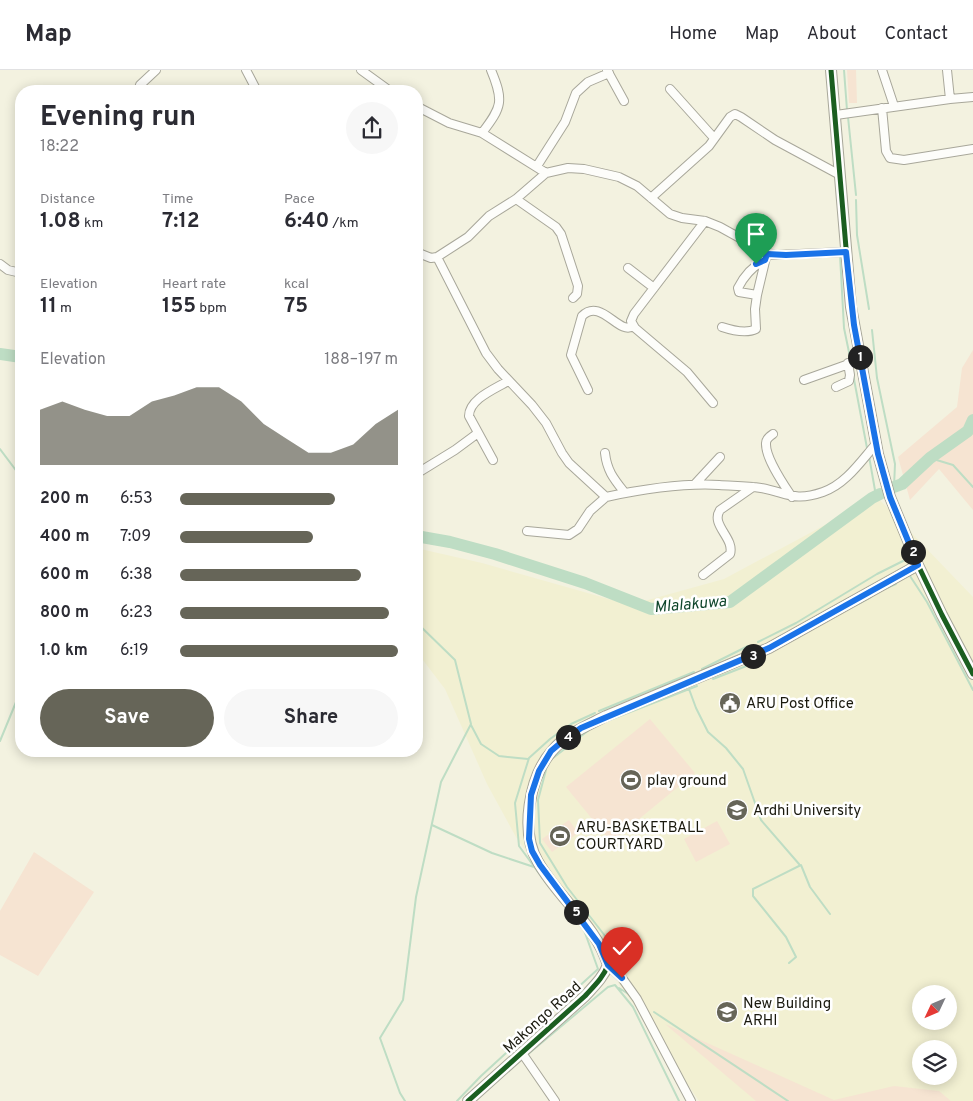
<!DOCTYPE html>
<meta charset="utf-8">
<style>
body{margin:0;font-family:Overpass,sans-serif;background:#f7f7f7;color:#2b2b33;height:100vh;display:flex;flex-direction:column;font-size:19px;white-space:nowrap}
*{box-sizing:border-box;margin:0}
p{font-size:16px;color:#7c7c81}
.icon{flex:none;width:28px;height:28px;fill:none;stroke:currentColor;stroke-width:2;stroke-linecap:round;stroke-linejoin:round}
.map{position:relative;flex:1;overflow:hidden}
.drawer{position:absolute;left:15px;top:15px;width:408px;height:672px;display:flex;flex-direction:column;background:#fff;border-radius:20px;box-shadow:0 2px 12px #0003}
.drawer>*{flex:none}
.needle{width:32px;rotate:226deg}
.tools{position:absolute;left:912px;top:915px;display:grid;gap:10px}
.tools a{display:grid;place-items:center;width:45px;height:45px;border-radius:50%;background:#fff;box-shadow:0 2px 12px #0003;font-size:25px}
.pin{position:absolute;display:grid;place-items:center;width:42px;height:42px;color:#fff;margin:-51px -21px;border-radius:50% 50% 50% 0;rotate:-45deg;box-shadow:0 0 5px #0007}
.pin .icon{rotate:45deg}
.km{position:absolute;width:25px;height:25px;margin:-12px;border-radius:50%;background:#222;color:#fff;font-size:14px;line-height:25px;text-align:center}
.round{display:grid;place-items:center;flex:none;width:52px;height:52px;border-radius:26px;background:#f7f7f7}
.overview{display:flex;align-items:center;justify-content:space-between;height:85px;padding:0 25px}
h1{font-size:28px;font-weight:700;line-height:38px}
.stats{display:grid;grid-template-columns:repeat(3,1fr);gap:8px;height:85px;padding:5px 25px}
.stats div{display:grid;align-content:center}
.stats b{font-size:21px;font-weight:700}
.stats small{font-size:14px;font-weight:400}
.stats p{font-size:14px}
.chart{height:140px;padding:10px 25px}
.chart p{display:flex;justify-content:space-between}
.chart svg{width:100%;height:90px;margin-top:5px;fill:#666558;opacity:.7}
.button{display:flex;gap:10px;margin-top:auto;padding:10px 25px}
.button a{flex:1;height:58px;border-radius:30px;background:#666558;color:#fff;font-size:20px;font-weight:700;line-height:58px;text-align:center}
.button a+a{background:#f7f7f7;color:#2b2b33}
ul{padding:0 25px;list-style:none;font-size:16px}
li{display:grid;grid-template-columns:80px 60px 1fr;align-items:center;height:38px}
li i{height:12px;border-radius:6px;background:#666558}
header{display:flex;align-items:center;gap:30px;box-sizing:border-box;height:70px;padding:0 25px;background:#fff;border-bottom:1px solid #e1e1e2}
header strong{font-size:24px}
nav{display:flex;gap:28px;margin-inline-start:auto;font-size:18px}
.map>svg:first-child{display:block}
</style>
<header>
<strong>Map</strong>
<nav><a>Home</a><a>Map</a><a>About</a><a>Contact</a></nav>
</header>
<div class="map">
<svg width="973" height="1031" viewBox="0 0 973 1031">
<rect width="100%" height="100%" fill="#f3f2e0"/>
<path fill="#f2f0d2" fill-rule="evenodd" d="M877,427L973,527V1031H699L634,935L516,767L487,714L445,619L416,581V478L482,493L630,535L724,509ZM921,924H949V951H921ZM921,979H949V1006H921Z"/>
<path fill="#f6e4d2" d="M847,0H856L857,33H849Z
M973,280V440L939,399L910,430L898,387L957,337L962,298Z
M650,649L695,703L611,772L566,717Z
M569,750L578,763L552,782L542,769Z
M717,751L730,774L696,792L684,769Z
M34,782L94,822L38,906L0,885V841Z
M665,954L834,1030L894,1016L939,1021L951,1031H756Z"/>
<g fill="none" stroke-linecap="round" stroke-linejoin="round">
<path stroke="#beddc4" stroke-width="2" d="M844,0L847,40
M848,47L856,125
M856,130L857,165L869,239
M840,185L844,258L851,292
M872,260L877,308L895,394L894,417
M853,304L867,378
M0,379L21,407
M869,386L876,426
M930,388L953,395L973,417
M910,506L927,532L973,620
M884,519L896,514
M854,536L871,527
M758,572L796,553L877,504L903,491
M702,599L748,576
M713,609L749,595L765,585
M689,619L696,638L708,662L726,678L743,699L761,750L799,794
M599,641L694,602
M607,651L697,616
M471,655L481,674L499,686L528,689
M0,671L21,620
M553,688L589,660
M546,700L538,730L540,773L567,817L609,871L615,891
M432,755L492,783L534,797
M549,817L519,776L515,733L529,688L550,669L571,654L595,643
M789,893L796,887L786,867L753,826V819L801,795L810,817L830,844
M615,915L633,937L679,1031
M619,918L630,925
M654,942L788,1031
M527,985L608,917L615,915
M405,1031L400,1023L380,968L403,930L416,827L441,712L471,654L455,590L416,552
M457,1031L481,1006L598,899L584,860"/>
<path stroke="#beddc4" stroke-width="12" d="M0,284L21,287
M894,417L902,414L930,388L968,361L973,350
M416,466L450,472L495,484L585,513L651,539L730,532L872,428L880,424"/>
<g stroke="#a8a79a" stroke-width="10">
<path id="minor" d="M246,0L257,21
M361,0L390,21
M607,0L624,31
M882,0L894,36
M947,0L950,29
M670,19L714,68
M138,21L140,15L156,0
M416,36L449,53L482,63L546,103
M882,38L886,81L890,88L904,90L973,79
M836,45L950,29L973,27
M482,63C502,37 504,31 491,0
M537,96L565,52L576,23L588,12L609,3
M651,128L709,76L730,47L735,44L741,47L775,70L840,105
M516,129L556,157L561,164L578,216L577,224L573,228
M705,151L634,244L631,251L635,258L687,302L713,333
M416,182L431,188L437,187L468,167L489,146L516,129L546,103L568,98L584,99L619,107L637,116L670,144L682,148L705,151L720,157L767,183L776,185L846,182
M437,187L486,283L498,299L532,335L546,353L562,383L569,393L606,427C639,420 685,413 719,415C733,416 747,416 761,418C788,423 794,432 823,422C846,414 861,391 876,374
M0,194L8,200L21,203
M628,198L654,218
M757,225L739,222L738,218C744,206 753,196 765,190
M722,257C731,260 746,264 756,259L755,239L757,225L767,183
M804,310L860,290
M836,317L849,311L850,305L848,293
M588,320L571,285L582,246C601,227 619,266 633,256
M773,364C770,366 766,369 766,373C765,388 784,415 792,427
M605,383C607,401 614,409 625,423
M493,390L469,346C469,329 495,319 508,311
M416,404L455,380L478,363
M695,414L720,387
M527,461L569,465L578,459L590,441L606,427
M703,505L730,484C735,468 710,455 720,440L753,417
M608,895L622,908L637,929L691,1031
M522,983L555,1031"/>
</g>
<g stroke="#a8a79a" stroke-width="12">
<path id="tertiary" d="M831,0L851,237L878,384L890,427L918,495L942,545L973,604
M468,1031L585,926C594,916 603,908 608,895C596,855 558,828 538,792C520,762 529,707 552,681C566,664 587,656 606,646L769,578L918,495"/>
</g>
<use href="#minor" stroke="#fdfdfa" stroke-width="8"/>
<use href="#tertiary" stroke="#fdfdfa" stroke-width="10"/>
<g stroke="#fff" stroke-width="8">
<path id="cycleway" d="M831,0L851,237L878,384L890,427L918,495L942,545L973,604
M468,1031L585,926C594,916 603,908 608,895C596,855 558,828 538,792C520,762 529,707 552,681C566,664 587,656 606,646L769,578L918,495"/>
</g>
<use href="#cycleway" stroke="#1b5e20" stroke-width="5"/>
</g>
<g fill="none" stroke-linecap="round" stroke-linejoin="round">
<g stroke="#fff" stroke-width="10">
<path id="route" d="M622,908L608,895L599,874L540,795L532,781L529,769L531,725L539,701L551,681L564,670L581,658L769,578L918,495L890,427L878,384L854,255L846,182L786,185L767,184L765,190L756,194"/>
</g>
<use href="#route" stroke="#1a73e8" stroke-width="6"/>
</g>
<defs>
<g id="civic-disc" transform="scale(1.125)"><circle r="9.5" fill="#666558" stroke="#fff"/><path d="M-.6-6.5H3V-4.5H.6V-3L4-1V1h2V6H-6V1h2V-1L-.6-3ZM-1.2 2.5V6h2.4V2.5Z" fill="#fff"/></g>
<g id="stadium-disc" transform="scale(1.125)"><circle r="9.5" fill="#666558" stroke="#fff"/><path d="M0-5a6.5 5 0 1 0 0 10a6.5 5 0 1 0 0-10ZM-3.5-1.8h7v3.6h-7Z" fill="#fff"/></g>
<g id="university-disc" transform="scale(1.125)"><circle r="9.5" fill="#666558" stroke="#fff"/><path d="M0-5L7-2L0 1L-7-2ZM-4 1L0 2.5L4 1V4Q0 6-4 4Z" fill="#fff"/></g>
<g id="school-disc" transform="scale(1.125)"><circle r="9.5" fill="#666558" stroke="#fff"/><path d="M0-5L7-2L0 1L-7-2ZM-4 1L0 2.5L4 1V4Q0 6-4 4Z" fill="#fff"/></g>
</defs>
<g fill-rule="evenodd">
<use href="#civic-disc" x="730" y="633"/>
<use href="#stadium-disc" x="631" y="710"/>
<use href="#university-disc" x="737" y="740"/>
<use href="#stadium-disc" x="560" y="766"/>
<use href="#school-disc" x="727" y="942"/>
</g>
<g text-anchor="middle" stroke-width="5" stroke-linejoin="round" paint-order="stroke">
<g font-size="15" fill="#1a190e" stroke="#fff" text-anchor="start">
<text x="746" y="638">ARU Post Office</text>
<text x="647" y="715">play ground</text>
<text x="753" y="745">Ardhi University</text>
<text x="576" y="762">ARU-BASKETBALL<tspan x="576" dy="17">COURTYARD</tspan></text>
<text x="743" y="938">New Building<tspan x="743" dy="17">ARHI</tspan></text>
</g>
<g font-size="15" fill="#1a190e" stroke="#fff">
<text transform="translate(542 947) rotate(-42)" y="5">Makongo Road</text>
</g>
<g font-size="16" font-style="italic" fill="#0e452b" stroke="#fff">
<text transform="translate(690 533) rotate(-5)" y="6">Mlalakuwa</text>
</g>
</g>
</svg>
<div class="tools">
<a><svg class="needle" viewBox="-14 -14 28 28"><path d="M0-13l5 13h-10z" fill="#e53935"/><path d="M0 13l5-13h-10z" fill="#7c7c81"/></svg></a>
<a><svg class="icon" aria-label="layers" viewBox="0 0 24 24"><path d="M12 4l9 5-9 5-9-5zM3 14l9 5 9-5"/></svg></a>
</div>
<div class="pin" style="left:756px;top:194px;background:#1e9e55"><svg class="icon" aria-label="arrive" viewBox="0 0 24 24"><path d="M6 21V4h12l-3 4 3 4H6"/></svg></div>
<div class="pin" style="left:622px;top:908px;background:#d93025"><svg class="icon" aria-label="check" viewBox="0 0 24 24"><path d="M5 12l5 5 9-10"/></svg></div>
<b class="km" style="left:860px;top:287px">1</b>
<b class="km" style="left:913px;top:482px">2</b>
<b class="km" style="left:753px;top:586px">3</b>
<b class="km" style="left:568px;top:667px">4</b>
<b class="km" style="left:576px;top:842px">5</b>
<section class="drawer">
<div class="overview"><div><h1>Evening run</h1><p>18:22</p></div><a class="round"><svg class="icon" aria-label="share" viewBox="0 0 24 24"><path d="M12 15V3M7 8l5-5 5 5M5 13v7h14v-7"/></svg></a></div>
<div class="stats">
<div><p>Distance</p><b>1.08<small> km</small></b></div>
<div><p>Time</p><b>7:12</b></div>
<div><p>Pace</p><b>6:40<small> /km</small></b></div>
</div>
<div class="stats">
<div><p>Elevation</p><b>11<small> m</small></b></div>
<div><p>Heart rate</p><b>155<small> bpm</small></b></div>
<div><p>kcal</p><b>75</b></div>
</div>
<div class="chart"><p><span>Elevation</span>188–197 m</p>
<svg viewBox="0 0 160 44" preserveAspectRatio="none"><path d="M0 44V17L10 13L20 17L30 20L40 20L50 13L60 10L70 6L80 6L90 13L100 24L110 31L120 38L130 38L140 34L150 24L160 17V44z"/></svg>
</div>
<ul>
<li><b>200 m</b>6:53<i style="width:71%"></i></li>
<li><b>400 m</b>7:09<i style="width:61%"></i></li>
<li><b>600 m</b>6:38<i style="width:83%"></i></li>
<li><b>800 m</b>6:23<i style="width:96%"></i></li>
<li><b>1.0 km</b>6:19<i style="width:100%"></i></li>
</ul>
<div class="button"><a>Save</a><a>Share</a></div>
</section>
</div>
